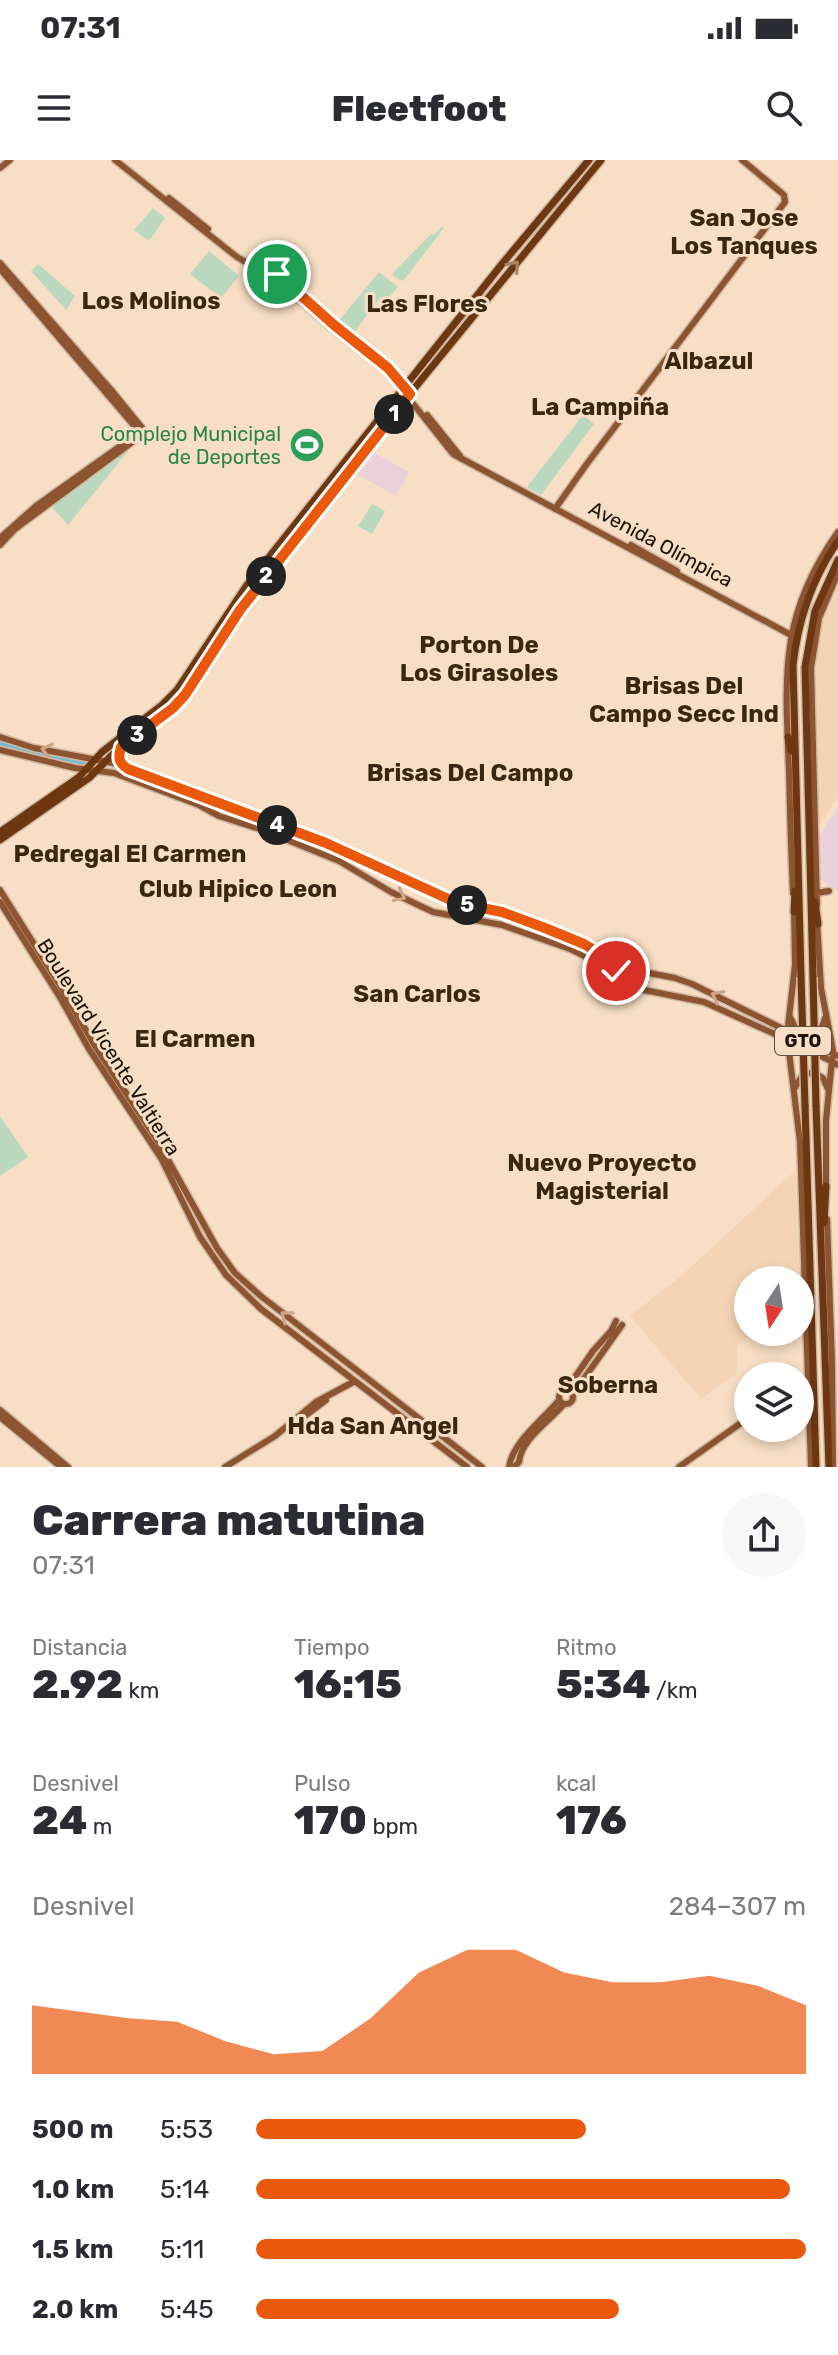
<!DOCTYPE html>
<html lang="es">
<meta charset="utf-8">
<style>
body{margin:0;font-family:Rubik,sans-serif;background:#f7f7f7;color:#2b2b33;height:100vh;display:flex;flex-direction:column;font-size:30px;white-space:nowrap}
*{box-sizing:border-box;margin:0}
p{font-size:26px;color:#7c7c81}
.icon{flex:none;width:44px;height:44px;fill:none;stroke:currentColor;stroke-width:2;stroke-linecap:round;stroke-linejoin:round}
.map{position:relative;height:1307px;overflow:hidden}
.details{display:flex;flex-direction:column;background:#fff;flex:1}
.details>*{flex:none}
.needle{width:52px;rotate:192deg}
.tools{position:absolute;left:734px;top:1106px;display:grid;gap:16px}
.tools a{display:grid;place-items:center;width:80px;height:80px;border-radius:50%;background:#fff;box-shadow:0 4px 12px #0003;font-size:40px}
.pin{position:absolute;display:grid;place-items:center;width:68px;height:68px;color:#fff;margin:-34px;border:4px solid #fff;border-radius:50%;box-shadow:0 2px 8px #0007}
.km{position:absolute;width:40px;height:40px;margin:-20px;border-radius:50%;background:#222;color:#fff;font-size:22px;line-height:40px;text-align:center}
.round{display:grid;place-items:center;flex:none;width:84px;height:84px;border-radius:42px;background:#f7f7f7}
.overview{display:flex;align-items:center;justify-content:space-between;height:136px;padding:0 32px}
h1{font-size:44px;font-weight:800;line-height:60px}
.metrics{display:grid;grid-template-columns:repeat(3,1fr);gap:12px;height:136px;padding:8px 32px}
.metrics div{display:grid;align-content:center}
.metrics b{font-size:40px;font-weight:800}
.metrics small{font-size:22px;font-weight:400}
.metrics p{font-size:22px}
.chart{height:224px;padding:16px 32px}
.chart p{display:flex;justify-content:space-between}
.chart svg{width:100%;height:144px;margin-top:8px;fill:#ea580c;opacity:.7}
ul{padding:0 32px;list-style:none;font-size:26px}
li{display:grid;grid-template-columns:128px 96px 1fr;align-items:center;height:60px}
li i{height:20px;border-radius:10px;background:#ea580c}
.status{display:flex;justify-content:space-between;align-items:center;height:56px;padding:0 40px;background:#fff;direction:ltr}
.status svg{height:22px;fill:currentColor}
header{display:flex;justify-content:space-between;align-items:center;height:104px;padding:0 32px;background:#fff;font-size:36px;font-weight:800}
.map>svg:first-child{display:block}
</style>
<div class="status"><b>07:31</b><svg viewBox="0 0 49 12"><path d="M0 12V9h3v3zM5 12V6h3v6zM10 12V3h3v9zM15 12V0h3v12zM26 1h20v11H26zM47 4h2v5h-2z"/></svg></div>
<header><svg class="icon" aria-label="menu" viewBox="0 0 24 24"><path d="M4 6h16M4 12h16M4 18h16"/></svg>Fleetfoot<svg class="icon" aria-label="search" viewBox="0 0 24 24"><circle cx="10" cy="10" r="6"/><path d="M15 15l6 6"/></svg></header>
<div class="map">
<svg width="838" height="1307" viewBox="0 0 838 1307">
<rect width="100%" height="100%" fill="#f7dec4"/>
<path fill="#f4d4b5" d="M838,417V636L817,670L814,510L821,451Z
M795,1011L801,1141L800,1120H748V1172H756L737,1185V1213L701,1239L630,1156L679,1118Z"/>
<path fill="#ead1da" d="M369,290L409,312L396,336L353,312Z
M838,646V731L821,720L820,699V675Z"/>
<path fill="#bbd9bf" d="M153,48L165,58L149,81L134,70Z
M442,66L444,68L403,121L391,115L431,74L434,75Z
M209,91L239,116L221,138L190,114Z
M38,104L75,136L66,150L31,111Z
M379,112L398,127L386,141L381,137L355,171L345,164L340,168L338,167L337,163Z
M583,255L594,264L541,335L527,327Z
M133,285L68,365L50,345Z
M372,344L385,351L372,374L358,366Z
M0,956L28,997L0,1016Z"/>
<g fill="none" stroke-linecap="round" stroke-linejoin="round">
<path stroke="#79b9cf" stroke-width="5" d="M0,583L21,591L86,603"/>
<g stroke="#cfb9a2" stroke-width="9">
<path id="secondary" d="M115,0L237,97L275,119L331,168L388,212L453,294L791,475
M0,8L10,0
M169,38L208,69
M0,103L112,231L143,269L135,280L15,369L0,385
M254,105L269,108L297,133
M0,109L137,269L119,287L36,346L0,378
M427,255L460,296
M555,349L586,305L785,42L784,35L742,0
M631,385L677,411
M0,577L34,588L113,603L326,683L457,743L502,752L545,768L584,784L628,809L675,818L692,824L838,896
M0,590L75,608L114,613L199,645L219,656L263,670L339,701L391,732L433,752L502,765L570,789L616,811L639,829L704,842L810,890L838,905
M0,730L61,827L95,886L157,980L217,1088L235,1113L262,1137L482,1307
M793,733C791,692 790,652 789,611C785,515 779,455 838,372
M817,733L829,731
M0,742L61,839L89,889L161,998L200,1077L226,1115L261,1149L467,1307
M817,745L811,508L819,458L838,413
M794,748L795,805L787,875L800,982L811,1307
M817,761L821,828L833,890L826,960V1028
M790,857L796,869C809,877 822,874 825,858
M794,929L802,916L813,912L823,918L828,929
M827,1059L832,1203L833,1307
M559 1237a7 7 0 1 1 14 0a7 7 0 1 1-14 0Z
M566,1230L593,1191L611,1171L616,1161
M573,1234L622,1165
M0,1250L68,1307
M0,1257L61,1307
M297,1262L326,1240
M225,1307L275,1276L316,1242L355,1221
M509,1307C513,1281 543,1260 559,1240
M514,1307L519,1302C521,1279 550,1261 564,1244
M679,1307L748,1258"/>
</g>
<g stroke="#cfb9a2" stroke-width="10">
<path id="primary" d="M788,577L791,591
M121,587L119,600L128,609
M0,672L79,617L102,592L162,545L177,530L247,425L502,104L589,0
M0,680L89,618L113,594L173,548L185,535L240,450L274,405L417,225L601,0
M815,742L818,764
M794,752L795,731
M801,817L793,505C798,459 812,419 838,381
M813,817L805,507L815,451L838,400
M805,945L816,1307
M816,945L829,1307
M824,1063L826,1026"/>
</g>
<use href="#secondary" stroke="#8c5431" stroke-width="6"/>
<use href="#primary" stroke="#6d3712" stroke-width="7"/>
<g stroke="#cfb9a2" stroke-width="10" stroke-linecap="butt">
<path id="primary-bridge" d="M801,817L805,945
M813,817L816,945"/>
</g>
<use href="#primary-bridge" stroke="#6d3712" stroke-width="7"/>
</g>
<defs><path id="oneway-chevron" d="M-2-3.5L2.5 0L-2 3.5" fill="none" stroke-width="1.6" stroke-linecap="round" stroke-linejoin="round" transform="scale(2)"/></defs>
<use stroke="#ab8262" href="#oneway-chevron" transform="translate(514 106) rotate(-50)"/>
<g stroke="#cca789">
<use href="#oneway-chevron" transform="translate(47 590) rotate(-168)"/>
<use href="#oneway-chevron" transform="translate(400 736) rotate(26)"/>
<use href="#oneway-chevron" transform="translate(717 836) rotate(-153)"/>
<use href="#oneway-chevron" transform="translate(286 1156) rotate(-142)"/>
</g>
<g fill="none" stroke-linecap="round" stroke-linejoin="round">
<g stroke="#fff" stroke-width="16">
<path id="route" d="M277,114L334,165L388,208L410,234L240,450L185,535L173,548L121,587C118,598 118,602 128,609L326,683L457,743L502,752L545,768L584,784L619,805L616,811"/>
</g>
<use href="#route" stroke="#ea580c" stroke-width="10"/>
</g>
<defs>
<g id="stadium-disc" transform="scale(1.8)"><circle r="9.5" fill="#2e9e5b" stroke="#f7dec4"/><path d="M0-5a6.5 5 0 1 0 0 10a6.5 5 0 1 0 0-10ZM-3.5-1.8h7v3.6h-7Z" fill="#fff"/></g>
</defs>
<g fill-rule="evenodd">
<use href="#stadium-disc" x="307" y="285"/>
</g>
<g text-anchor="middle" stroke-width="6" stroke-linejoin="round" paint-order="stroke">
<rect fill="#f7dec4" stroke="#5d4f41" stroke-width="2" x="775" y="867" width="56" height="28" rx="6"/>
<g font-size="18" font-weight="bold" fill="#1b1209">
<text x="803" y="887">GTO</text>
</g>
<g font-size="20" fill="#27864d" stroke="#f7dec4" text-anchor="end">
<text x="281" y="281">Complejo Municipal<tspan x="281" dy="23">de Deportes</tspan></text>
</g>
<g font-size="20" fill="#1b1209" stroke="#f7dec4">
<text transform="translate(661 384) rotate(28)" y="7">Avenida Olímpica</text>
<text transform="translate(109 887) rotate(58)" y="7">Boulevard Vicente Valtierra</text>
</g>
<g font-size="24" font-weight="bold" fill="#3a2712" stroke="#f7dec4">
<text x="744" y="66">San Jose<tspan x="744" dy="28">Los Tanques</tspan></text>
<text x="151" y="149">Los Molinos</text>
<text x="427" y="152">Las Flores</text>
<text x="709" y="209">Albazul</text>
<text x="600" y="255">La Campiña</text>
<text x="479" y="493">Porton De<tspan x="479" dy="28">Los Girasoles</tspan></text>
<text x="684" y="534">Brisas Del<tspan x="684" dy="28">Campo Secc Ind</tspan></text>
<text x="470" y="621">Brisas Del Campo</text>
<text x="130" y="702">Pedregal El Carmen</text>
<text x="238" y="737">Club Hipico Leon</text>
<text x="417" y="842">San Carlos</text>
<text x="195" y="887">El Carmen</text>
<text x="602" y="1011">Nuevo Proyecto<tspan x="602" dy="28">Magisterial</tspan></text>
<text x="608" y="1233">Soberna</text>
<text x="373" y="1274">Hda San Angel</text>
</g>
</g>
</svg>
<div class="tools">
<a><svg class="needle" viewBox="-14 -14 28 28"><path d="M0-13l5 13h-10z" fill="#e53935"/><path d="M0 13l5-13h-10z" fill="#7c7c81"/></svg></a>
<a><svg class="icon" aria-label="layers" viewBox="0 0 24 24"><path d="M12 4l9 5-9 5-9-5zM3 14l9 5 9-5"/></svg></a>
</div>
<div class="pin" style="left:277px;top:114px;background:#1e9e55"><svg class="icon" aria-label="arrive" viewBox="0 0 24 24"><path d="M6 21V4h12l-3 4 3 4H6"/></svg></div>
<div class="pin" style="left:616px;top:811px;background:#d93025"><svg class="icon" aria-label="check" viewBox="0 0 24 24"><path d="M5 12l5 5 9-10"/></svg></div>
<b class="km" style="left:394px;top:254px">1</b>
<b class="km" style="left:266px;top:416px">2</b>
<b class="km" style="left:137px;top:575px">3</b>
<b class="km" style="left:277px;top:665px">4</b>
<b class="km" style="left:467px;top:745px">5</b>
</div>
<section class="details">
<div class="overview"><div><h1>Carrera matutina</h1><p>07:31</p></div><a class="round"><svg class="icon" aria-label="share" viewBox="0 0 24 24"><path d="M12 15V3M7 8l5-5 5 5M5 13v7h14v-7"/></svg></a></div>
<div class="metrics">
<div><p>Distancia</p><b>2.92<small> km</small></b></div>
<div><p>Tiempo</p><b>16:15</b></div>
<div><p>Ritmo</p><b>5:34<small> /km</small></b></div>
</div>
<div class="metrics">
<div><p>Desnivel</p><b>24<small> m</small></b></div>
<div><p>Pulso</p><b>170<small> bpm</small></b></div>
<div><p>kcal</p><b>176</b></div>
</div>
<div class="chart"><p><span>Desnivel</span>284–307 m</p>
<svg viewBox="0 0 160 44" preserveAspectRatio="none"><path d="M0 44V23L10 25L20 27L30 28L40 34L50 38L60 37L70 27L80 13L90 6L100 6L110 13L120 16L130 16L140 14L150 17L160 23V44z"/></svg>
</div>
<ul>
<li><b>500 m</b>5:53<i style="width:60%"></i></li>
<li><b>1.0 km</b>5:14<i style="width:97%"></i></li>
<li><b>1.5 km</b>5:11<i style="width:100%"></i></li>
<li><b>2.0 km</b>5:45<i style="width:66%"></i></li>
</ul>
</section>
